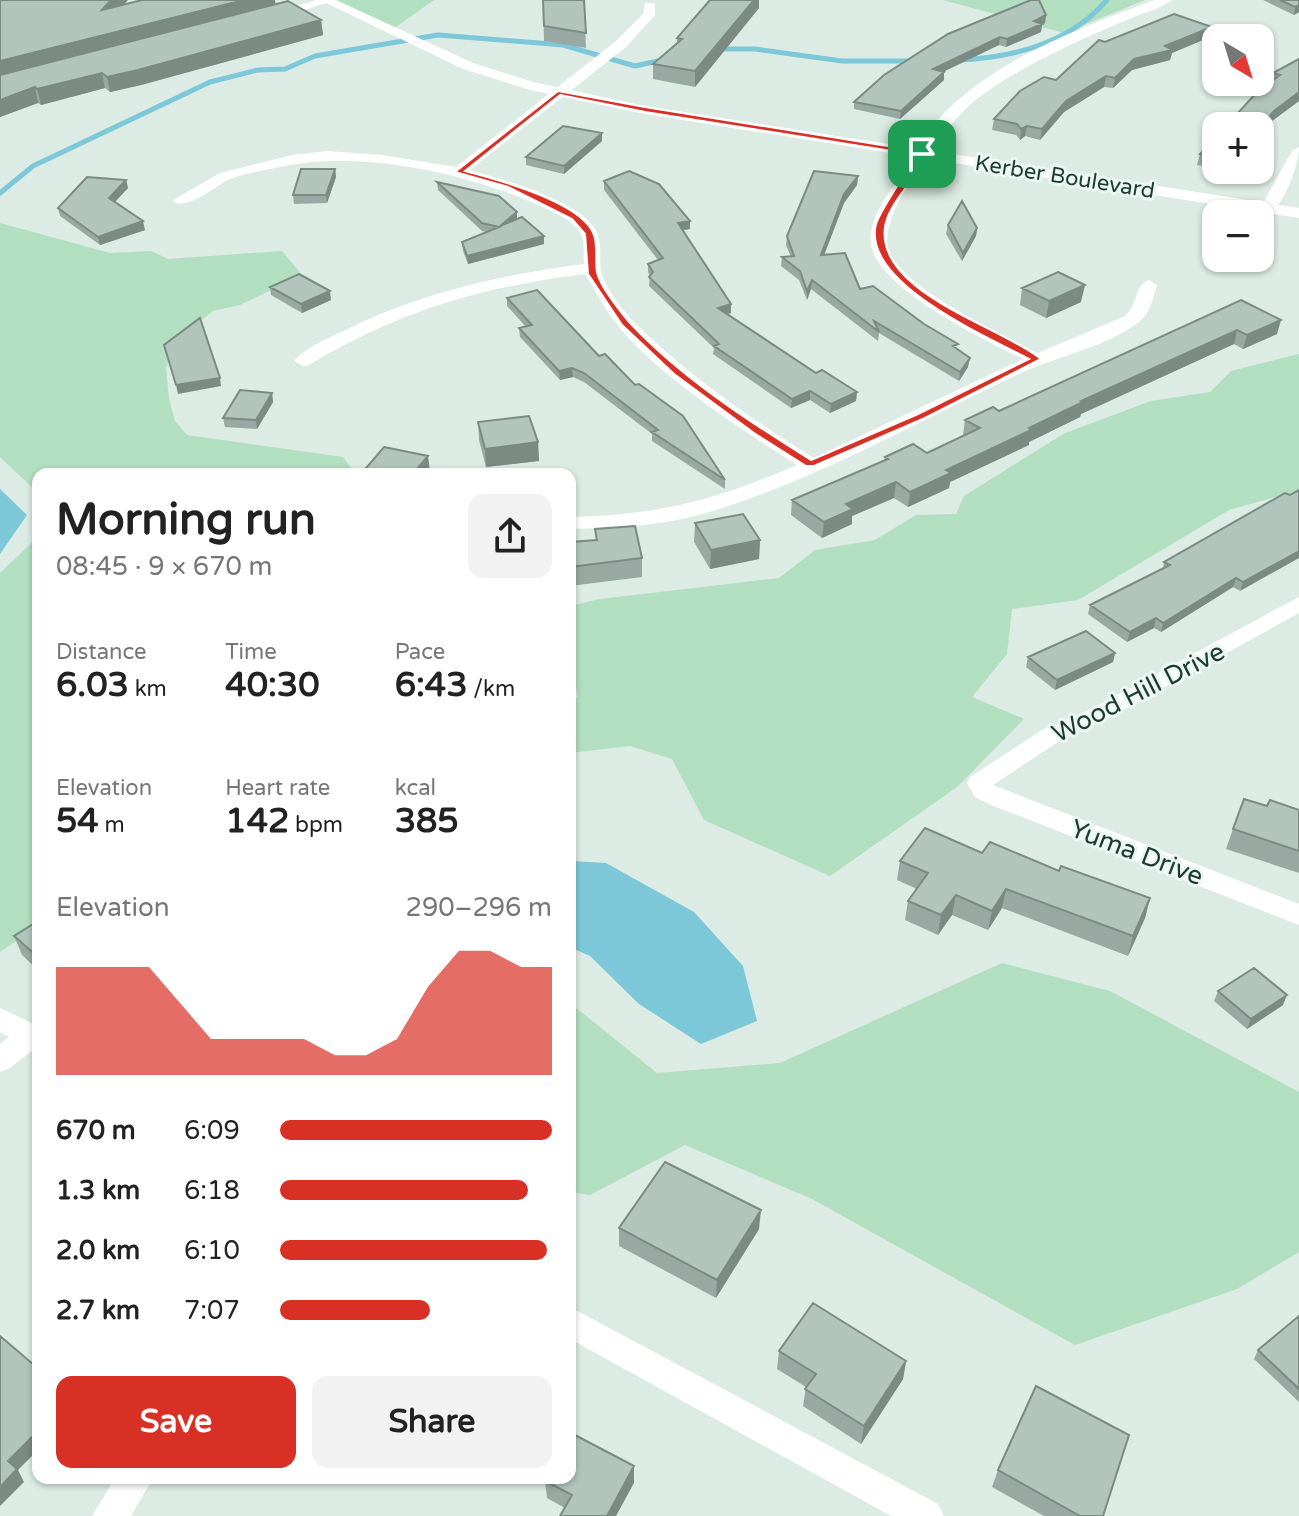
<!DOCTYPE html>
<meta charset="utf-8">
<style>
body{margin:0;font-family:"Varela Round",sans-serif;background:#f2f2f2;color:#222;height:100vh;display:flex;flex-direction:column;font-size:30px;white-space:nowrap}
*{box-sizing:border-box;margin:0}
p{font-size:26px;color:#767676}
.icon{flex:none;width:44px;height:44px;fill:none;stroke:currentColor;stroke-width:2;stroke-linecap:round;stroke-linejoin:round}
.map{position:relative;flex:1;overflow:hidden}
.side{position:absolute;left:32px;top:468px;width:544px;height:1016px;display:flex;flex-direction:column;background:#fff;border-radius:16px;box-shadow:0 2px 6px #0004}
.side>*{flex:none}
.needle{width:52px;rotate:142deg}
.tools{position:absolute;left:1202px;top:24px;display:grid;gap:16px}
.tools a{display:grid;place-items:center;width:72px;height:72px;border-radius:16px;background:#fff;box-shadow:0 2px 6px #0004;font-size:40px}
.pin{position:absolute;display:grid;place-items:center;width:68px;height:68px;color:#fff;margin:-34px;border-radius:16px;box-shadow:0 4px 12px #0006}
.round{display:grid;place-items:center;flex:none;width:84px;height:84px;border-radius:16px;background:#f2f2f2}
.headline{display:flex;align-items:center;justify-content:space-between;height:136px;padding:0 24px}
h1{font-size:44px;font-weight:800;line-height:60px}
.stats{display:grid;grid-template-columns:repeat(3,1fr);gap:12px;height:136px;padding:8px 24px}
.stats div{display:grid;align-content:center}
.stats b{font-size:34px;font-weight:800}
.stats small{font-size:22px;font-weight:400}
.stats p{font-size:22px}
.chart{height:224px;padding:16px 24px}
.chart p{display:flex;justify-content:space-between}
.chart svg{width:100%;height:144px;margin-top:8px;fill:#d93025;opacity:.7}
.action{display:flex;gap:16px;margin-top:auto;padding:16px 24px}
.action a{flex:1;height:92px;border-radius:16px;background:#d93025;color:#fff;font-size:32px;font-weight:800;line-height:92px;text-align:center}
.action a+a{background:#f2f2f2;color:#222}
ul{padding:0 24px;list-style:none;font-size:26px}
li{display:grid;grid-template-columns:128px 96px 1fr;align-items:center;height:60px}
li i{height:20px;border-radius:10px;background:#d93025}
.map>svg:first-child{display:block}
</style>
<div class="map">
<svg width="1299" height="1516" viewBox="0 0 1299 1516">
<rect width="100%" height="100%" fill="#dcebe4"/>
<path fill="#b1dfbf" d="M326,0H434L389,32Z
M943,0H1145L1064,33Z
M0,223L110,253L151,251L168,259L282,251L302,275L240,305L213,311L177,340L166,368L169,399L175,421L187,435L343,457L353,471L350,474H38V493L0,457Z
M1299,354V504L1283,495L1229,510L1078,600L1012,609L1007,654L972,697L1024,719L957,787L830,876L704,820L672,759L630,746L570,753V704L578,697L575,681L570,679V606L600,599L779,578L815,550L875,540L916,515L956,514L964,496L1063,434L1151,401L1210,392L1231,371Z
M38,537V926L0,952V573Z
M1002,963L1110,991L1299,1092V1252L1237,1289L1075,1345L812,1199L685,1145L590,1195L570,1192V1003L657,1073L780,1063Z"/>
<path fill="#7cc7d8" d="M0,489L27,515L0,554Z
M570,861L606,863L694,912L743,966L757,1021L701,1044L639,1004L590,956L570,947Z"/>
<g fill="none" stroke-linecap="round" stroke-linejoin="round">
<path stroke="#7cc7d8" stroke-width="5" d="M717,49H755L842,61H917
M956,60C1013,58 1069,44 1107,0
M0,193L33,166L210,82L258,70L285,69L315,56L438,35L563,45L635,66L667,59"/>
<path fill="#fff" fill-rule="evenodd" d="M316,0L333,1L268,21L262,17Z
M1154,0H1172C1162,8 1146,12 1134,17C1108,28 1081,39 1056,52C1029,65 1002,80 978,98C949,120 875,215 889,251C904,289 1001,334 1038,353L1125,316C1137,306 1135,284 1149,280L1157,285C1153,298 1151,313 1139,322C1106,347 1058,356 1021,373C916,422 815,481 703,514C660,526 615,528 570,529V517C660,515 715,500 797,465C742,430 659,376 618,326C605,310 596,291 585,274C478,288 402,310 309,365L303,366L294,361C305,348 326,339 341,332C418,293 499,275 584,264C583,255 585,241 581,234C574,221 559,215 547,209C478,176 367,150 290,165C271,169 249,172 230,179C214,186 194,207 175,203L173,200L220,173L292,155L327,151L382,155L456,167L616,41L643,14L645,3H655V15L626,47L470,170C501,179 587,202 598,235C602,246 599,260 601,271C604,286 623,311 634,322C687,375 750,418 814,458L1023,359C983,339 886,293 872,249C865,226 884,200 896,182C912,159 925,132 945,112C1000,57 1083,27 1154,0Z
M1299,147C1299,164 1285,206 1268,213L1262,211L1260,208L1292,151Z
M1299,597V613L1105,720L1058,742L993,785L1299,904V925L991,805L975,797L967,783L970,777L1042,730L1089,710Z
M0,1008L38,1026V1050L34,1049L10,1068L0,1072V1044L9,1037L0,1032Z
M570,1307L938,1504L944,1516H891L570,1339Z
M115,1478H153L131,1516H92Z"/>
<path fill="#fff" fill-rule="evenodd" d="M320,0H336L473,63L533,82L645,106L1299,208V218L645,114L530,90L463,69Z"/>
</g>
<path fill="#98a9a3" d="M0,0H128L124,4L142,0H275V4L321,20L323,35L141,85L110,92L105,88L41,105L38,103L0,117Z
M543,0H584L586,48L544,41Z
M1263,0H1299V12L1294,15Z
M759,8L695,87L653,79V64L677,44V38Z
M1046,15L1045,23L1042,24L1041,32L1006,47L999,45L943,72H944V80L900,119L854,109V102Z
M1210,37L1172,53L1170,60L1132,70L1113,88L1104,87L1064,112L1040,140L1025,136L1020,140L1016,135L992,130L994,119L1056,80L1105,42Z
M1299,59V101L1272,121L1271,82L1273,73Z
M1216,137V168L1197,165L1200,154Z
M602,141L564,174L526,165V157Z
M335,169L336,177L327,203L294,204L293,195Z
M858,176L857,185L844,203L824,255L860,289L957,349L968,367L959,381L879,333L878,341L811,289L807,300L799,280L781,266L782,257H791L786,245L787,236Z
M126,180L128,188L115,202L145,230L100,245L60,216L58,208Z
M604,181L690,229L683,230L731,304V313L728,314L816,373L857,392L856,401L830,413L810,400L791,408L713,354L714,348L649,286L650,276L648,272V264L658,260L604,190Z
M437,182L517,219L544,236V244L468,264L463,251L462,242L486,232L482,231L438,190Z
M948,225L977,228L976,236L962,261L946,234Z
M270,287L331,300L302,313L271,295Z
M1022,288L1081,302L1046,318L1020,305Z
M507,298L599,356L725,480V489L652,441V434L584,382L573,377L560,380L520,337L519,328L526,327L507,306Z
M1241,300L1277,334L1243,349L1234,344L1081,414L1080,417L1029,442V445L950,482L949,488L908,507L894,498L852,516V524L822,538L791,515L792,500L884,460L885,457L927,453L964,435H963L965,420L999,411Z
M272,393L273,402L257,429L225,427L223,418Z
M478,422L538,442L539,461L486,467L479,440Z
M1285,493L1240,591L1233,587L1161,632L1154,628L1127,642L1088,614L1090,605L1163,568L1164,562Z
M695,523L760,540L759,559L710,569L694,542Z
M595,529L642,558V577L570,586V542L596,540Z
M1115,653L1113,662L1055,690L1026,667L1028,657Z
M1267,806L1299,810V873L1226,849L1233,829Z
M982,853L1059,871L1150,898L1145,918L1128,956L1002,908L988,930L952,915L938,935L905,920L908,901L917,889L897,880L900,861Z
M38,921V970L22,955L14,936Z
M1218,991L1283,1005L1247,1029L1214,1001Z
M619,1228L759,1229L716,1298L619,1246Z
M1299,1316V1402L1254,1359L1258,1350Z
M779,1351L906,1361L903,1379L861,1444L803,1406L806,1387L777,1369Z
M634,1466V1483L565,1508L547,1498L545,1481Z
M998,1470L1103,1516H1044L992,1487Z"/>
<path fill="#7c8a84" d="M111,0H128L105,24L102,10Z
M244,0H275L276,7L0,77V61Z
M754,0H759V8L695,87V71Z
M1299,5V12L1294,15L1295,7Z
M1046,15L1045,23L1037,26L1042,24L1041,32L1006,47L1007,39L1034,21Z
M321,20L323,35L141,85L110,92L107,77Z
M1212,27L1210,37L1172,53L1170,60L1132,70L1113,88L1115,78L1134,59Z
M1000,37L999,45L932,77L933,69Z
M944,72V80L900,119L901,111Z
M102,73L105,88L41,105L37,89Z
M1106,76L1104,87L1064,112L1040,140L1042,129L1066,101Z
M35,87L38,103L0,117V100Z
M1299,92V101L1272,121L1260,135V127L1274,111Z
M1027,126L1025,136L1020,140L1021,129Z
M602,133V141L564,174V166Z
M335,169L336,177L327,203L326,195Z
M858,176L857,185L844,203L821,263V255L844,194Z
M126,180L128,188L111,206L109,198Z
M517,212V220L500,226Z
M143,221L145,230L100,245L98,237Z
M690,221V229L678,231V223Z
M977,228L976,236L962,261L963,253Z
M544,236V244L468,264L467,256Z
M812,280L811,289L807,300V291Z
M1085,285L1081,302L1046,318L1049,301Z
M330,291L331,300L302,313L301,304Z
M731,304V313L718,316V308Z
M1281,320L1277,334L1243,349L1247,335Z
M1237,330L1234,344L1081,414L1080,417L1029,442V445L950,482L949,488L908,507L910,492L946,470L1081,401Z
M970,358L968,367L959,381L960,372Z
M572,368L573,377L560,380L559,371Z
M220,378L221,386L178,394L176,385Z
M810,391V400L791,408L792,399Z
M857,392L856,401L830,413L831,404Z
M272,393L273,402L257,429L256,420Z
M538,442L539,461L486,467L485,449Z
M428,456L430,471L427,474H413Z
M896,482L894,498L852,516V524L822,538L824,522L846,504Z
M760,540L759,559L710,569L711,550Z
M1299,551V558L1240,591L1243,582Z
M1236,578L1233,587L1161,632L1163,623Z
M1156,618L1154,628L1127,642L1130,632Z
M1115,653L1113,662L1055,690L1057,680Z
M1006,889L1002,908L988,930L992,911Z
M956,895L952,915L938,935L941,915Z
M1150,898L1145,918L1128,956L1133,936Z
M1287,995L1283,1005L1247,1029L1251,1019Z
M761,1210L759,1229L716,1298L717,1280Z
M906,1361L903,1379L861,1444L864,1426Z
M38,1431V1450L18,1470L24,1482L0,1506V1487L8,1461Z
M634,1466V1483L616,1516H607Z"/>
<path fill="#b1c5bd" stroke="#7c8a84" stroke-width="2" d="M0,0H111L102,10L142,0H244L0,61Z
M543,0H584L586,33L544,26Z
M710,0H754L695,71L653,64L682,39L677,38Z
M1031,0H1039L1046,15L1034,21L1042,24L1007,39L1000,37L933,69L944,72L901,111L854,102L884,75L948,34Z
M1280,0H1299V5L1295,7Z
M288,1L321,20L138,70L107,77L102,73L37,89L35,87L0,100V75Z
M1174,14L1212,27L1165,46L1172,50L1134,59L1115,78L1106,76L1066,101L1042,129L1027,126L1021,129L1017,124L994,119L1020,91L1044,77L1056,80L1099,40L1105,42Z
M1299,59V92L1274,111L1260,127L1226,126L1258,91L1280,75L1273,73Z
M563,126L602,133L564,166L526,157Z
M1216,137V157L1200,154Z
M301,169H335L326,195H293Z
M629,171L659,184L690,221L678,223L731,304L718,308L816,373L822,370L857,392L831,404L810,391L792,399L714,346L719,344L649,277L653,272L648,264L663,258L604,181Z
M814,171L858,176L844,194L821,255L845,253L860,289L873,286L924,324L958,344L953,346L970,358L960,372L874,321L879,332L812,280L807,291L800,271L782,257L794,256L787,236Z
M87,177L126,180L109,198L143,221L98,237L58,208Z
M437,182L499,196L517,212L500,226L522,217L544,236L467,256L462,242L499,227L482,223Z
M962,201L977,228L963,253L948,225Z
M1058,272L1085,285L1049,301L1022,288Z
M299,274L330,291L301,304L270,287Z
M537,290L599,356L605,354L635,385L639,384L683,416L725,480L652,432L658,430L584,373L572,368L559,371L519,328L532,325L507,298Z
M1241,300L1281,320L1247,335L1237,330L1081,401L1083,402L1029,428L1031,430L946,470L951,473L910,492L896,482L846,504L853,509L824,522L792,500L888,459L885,457L913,444L927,453L980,428L965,420L993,407L999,411Z
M200,318L220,378L176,385L164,345Z
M240,390L272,393L256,420L223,418Z
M529,416L538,442L485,449L478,422Z
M384,447L428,456L413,474H361Z
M1299,490V551L1243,582L1236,578L1163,623L1156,618L1130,632L1090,605L1170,565L1164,562L1285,493L1290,495Z
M743,514L760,540L711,550L695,523Z
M635,526L642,558L570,567V542L597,540L595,529Z
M1086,631L1115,653L1057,680L1028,657Z
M1244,799L1267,806L1270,800L1299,810V851L1233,829Z
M925,828L982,853L990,842L1059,871L1061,866L1150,898L1133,936L1006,889L992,911L956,895L941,915L908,901L928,873L900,861Z
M38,921V957L14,936Z
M1254,968L1287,995L1251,1019L1218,991Z
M665,1162L761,1210L717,1280L619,1228Z
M813,1303L906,1361L864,1426L805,1389L816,1374L779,1351Z
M1299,1316V1389L1258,1350Z
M0,1336L34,1365L38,1361V1431L8,1461L17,1469L0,1487Z
M1036,1386L1129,1435L1103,1516H1080L998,1470Z
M573,1434L634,1466L607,1516H560L572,1495L545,1481L547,1478H570V1439Z"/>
<path fill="#d93025" stroke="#fff" stroke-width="2" fill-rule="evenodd" d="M558,91L645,107L925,152C921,177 889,200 885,227C876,293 1001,326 1041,359L925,418L814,466H806L754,433L674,374L622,325L588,274L585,234L572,219L508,187L455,172ZM560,95L645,112L917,155C907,172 881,208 876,224C861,283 988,337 1029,359L918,414L811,460C747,420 682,378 630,323C620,311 600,287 597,272C595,260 598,246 594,235C583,202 496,179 465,171Z"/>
<g text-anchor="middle" stroke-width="6" stroke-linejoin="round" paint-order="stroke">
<g font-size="22" fill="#1c3b34" stroke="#ecf7f2">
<text transform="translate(1065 176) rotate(9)" y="8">Kerber Boulevard</text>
</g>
<g font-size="26" fill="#1c3b34" stroke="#ecf7f2">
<text transform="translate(1138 692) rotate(-27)" y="9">Wood Hill Drive</text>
<text transform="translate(1137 852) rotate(21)" y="9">Yuma Drive</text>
</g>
</g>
</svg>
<div class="tools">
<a><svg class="needle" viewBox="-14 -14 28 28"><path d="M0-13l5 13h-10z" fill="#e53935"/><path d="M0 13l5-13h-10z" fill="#767676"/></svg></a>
<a>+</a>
<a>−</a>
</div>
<div class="pin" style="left:922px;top:154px;background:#1e9e55"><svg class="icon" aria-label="arrive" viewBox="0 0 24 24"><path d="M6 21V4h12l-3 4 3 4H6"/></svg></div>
<section class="side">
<div class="headline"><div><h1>Morning run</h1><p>08:45 · 9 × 670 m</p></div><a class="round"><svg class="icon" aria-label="share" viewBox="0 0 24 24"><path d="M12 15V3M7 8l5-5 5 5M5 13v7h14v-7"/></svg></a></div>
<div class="stats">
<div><p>Distance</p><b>6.03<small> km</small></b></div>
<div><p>Time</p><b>40:30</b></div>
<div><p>Pace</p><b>6:43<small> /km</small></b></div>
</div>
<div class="stats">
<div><p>Elevation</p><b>54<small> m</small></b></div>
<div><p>Heart rate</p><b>142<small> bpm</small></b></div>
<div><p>kcal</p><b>385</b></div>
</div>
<div class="chart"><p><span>Elevation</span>290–296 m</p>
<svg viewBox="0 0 160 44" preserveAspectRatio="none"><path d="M0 44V11L10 11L20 11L30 11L40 22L50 33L60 33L70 33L80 33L90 38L100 38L110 33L120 17L130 6L140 6L150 11L160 11V44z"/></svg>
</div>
<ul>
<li><b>670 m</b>6:09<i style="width:100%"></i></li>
<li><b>1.3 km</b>6:18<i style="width:91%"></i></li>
<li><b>2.0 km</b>6:10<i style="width:98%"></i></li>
<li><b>2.7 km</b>7:07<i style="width:55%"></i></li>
</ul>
<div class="action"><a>Save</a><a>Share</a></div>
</section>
</div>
